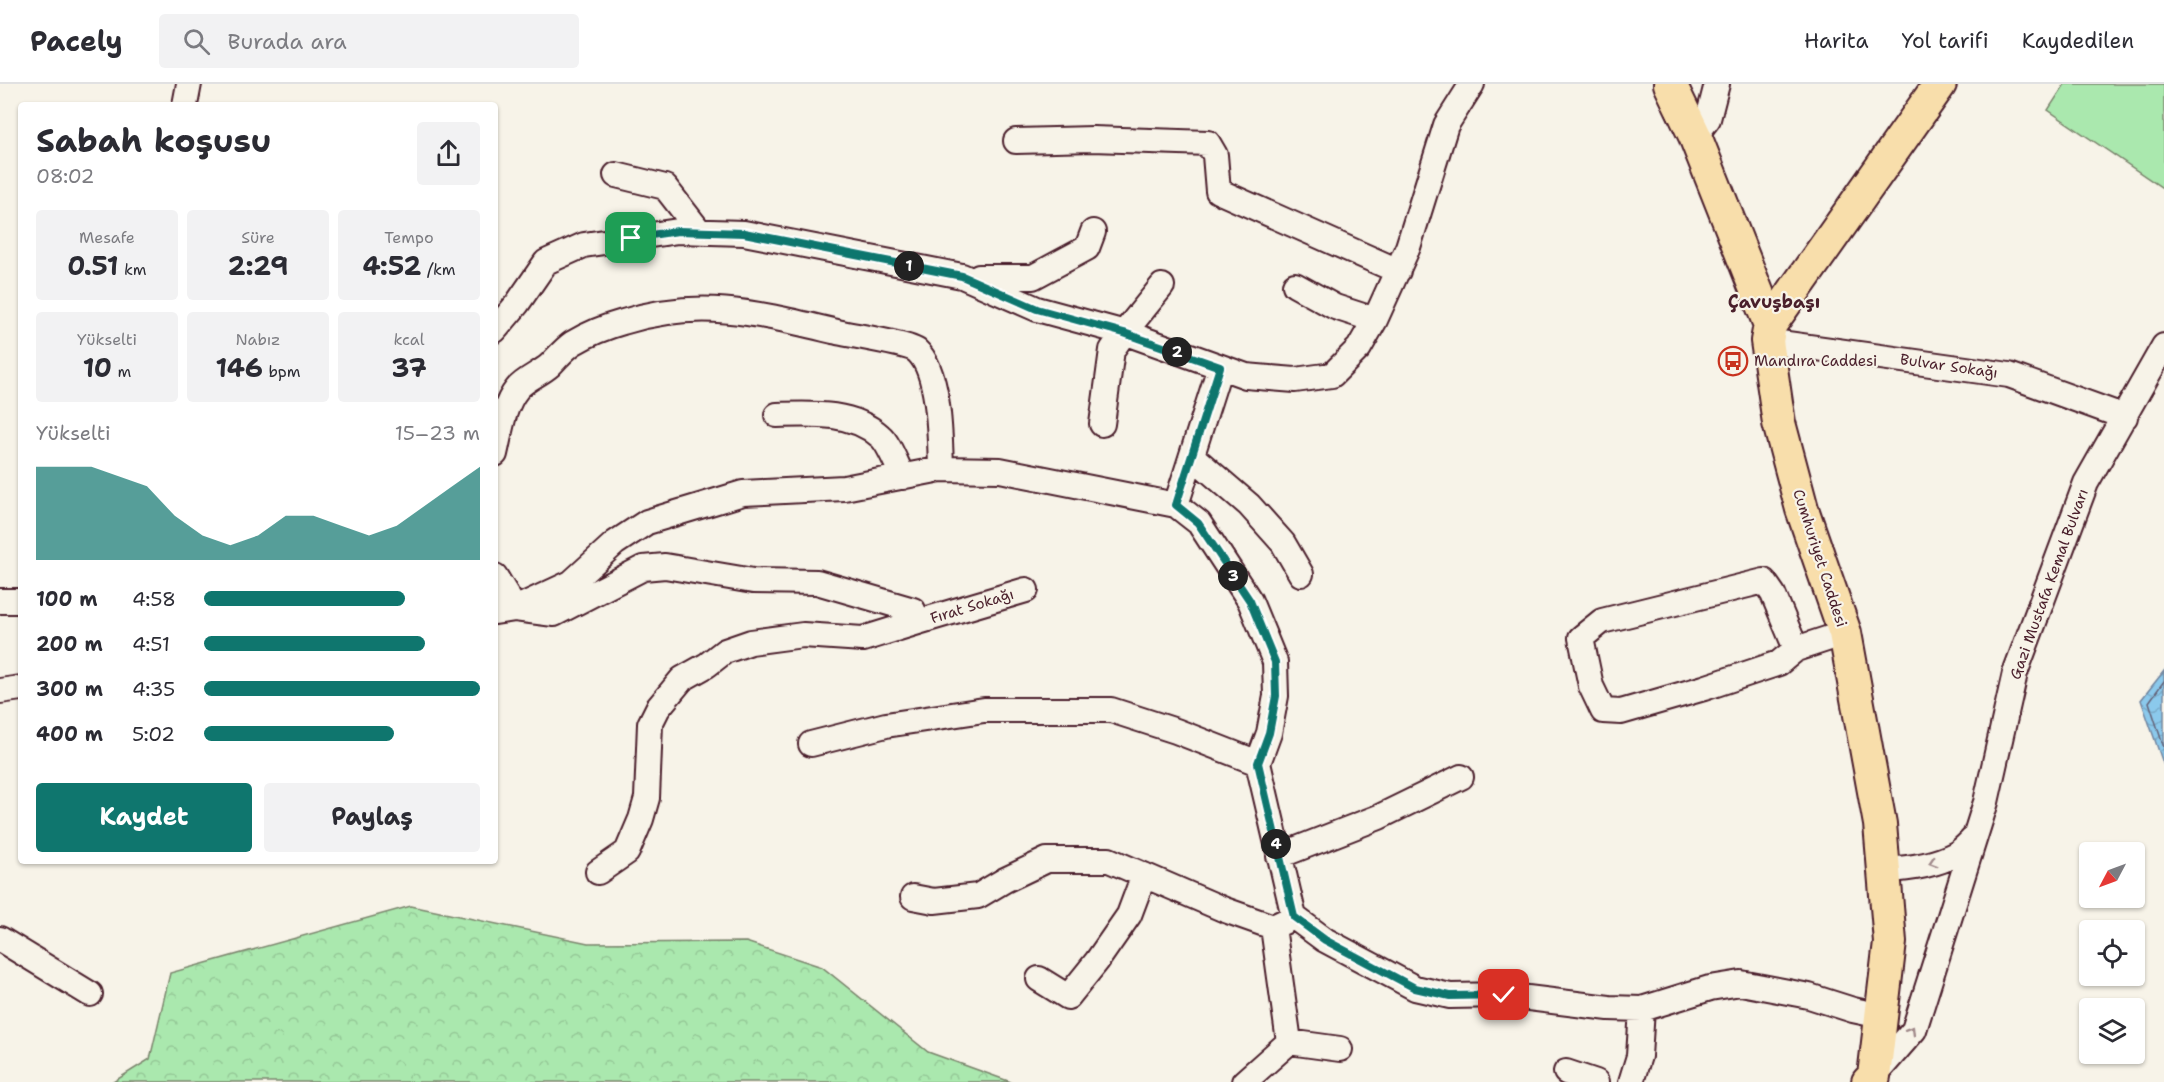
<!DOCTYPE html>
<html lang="tr">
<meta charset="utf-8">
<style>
body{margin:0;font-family:"Shantell Sans",sans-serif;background:#f2f2f3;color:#2b2b33;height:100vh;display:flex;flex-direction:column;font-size:22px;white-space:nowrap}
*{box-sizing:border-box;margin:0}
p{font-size:20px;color:#7c7c81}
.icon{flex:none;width:33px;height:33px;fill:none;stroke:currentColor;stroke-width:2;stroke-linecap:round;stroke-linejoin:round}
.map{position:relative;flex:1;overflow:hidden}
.details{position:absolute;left:18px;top:18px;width:480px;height:762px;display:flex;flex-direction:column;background:#fff;border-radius:6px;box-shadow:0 2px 4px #0004}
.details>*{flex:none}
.needle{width:39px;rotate:229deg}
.controls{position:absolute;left:2079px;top:758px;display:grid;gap:12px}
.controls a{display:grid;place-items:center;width:66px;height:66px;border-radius:6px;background:#fff;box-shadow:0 2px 4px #0004;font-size:30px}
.pin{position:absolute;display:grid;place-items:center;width:51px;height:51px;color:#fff;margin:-26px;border-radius:12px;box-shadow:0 3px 9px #0006}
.km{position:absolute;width:30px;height:30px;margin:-15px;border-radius:50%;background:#222;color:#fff;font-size:16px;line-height:30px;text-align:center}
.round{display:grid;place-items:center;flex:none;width:63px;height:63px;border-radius:6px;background:#f2f2f3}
.summary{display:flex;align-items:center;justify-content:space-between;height:102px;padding:0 18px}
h1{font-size:33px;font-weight:700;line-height:45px}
.figures{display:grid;grid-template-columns:repeat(3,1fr);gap:9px;height:102px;padding:6px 18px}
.figures div{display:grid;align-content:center;border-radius:6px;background:#f2f2f3;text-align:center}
.figures b{font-size:26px;font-weight:700}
.figures small{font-size:16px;font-weight:400}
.figures p{font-size:16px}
.chart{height:168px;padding:12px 18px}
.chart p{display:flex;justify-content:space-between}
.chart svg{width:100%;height:108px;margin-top:6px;fill:#0f766e;opacity:.7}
.primary-button{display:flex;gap:12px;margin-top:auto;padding:12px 18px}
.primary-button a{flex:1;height:69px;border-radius:6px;background:#0f766e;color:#fff;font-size:24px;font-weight:700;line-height:69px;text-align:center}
.primary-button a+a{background:#f2f2f3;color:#2b2b33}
ul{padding:0 18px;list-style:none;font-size:20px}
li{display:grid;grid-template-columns:96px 72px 1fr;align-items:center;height:45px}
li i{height:15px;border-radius:8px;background:#0f766e}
header{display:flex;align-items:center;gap:36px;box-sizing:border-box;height:84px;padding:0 30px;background:#fff;border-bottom:2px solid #e1e1e2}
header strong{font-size:28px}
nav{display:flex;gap:33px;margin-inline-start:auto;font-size:21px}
.search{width:420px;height:54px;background:#f2f2f3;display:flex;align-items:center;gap:15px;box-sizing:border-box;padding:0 21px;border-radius:6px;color:#7c7c81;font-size:22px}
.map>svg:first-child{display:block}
</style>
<header>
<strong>Pacely</strong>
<div class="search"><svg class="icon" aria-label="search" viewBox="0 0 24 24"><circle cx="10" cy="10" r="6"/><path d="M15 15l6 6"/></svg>Burada ara</div>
<nav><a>Harita</a><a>Yol tarifi</a><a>Kaydedilen</a></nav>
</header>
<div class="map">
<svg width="2164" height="998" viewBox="0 0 2164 998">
<defs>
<pattern id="forest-crowns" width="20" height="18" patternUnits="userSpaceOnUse" patternTransform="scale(1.5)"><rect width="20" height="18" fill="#aae8ae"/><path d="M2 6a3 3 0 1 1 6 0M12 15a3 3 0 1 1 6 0" fill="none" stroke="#94c796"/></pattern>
<pattern id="water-waves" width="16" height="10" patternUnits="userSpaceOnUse" patternTransform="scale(1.5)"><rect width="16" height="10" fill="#8bc9ec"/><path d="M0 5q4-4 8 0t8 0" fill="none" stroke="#79accb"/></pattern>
</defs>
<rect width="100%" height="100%" fill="#f7f3e8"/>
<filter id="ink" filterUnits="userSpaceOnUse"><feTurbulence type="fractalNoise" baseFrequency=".0167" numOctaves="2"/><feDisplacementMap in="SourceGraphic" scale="12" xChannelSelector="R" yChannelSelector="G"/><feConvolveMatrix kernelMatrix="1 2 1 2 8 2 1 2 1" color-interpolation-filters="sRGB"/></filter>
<g filter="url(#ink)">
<path fill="url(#forest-crowns)" stroke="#7a846c" stroke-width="1.5" d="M411,822L588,859L746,858L822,883L928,968L1011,998H113L150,975L170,889Z"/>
<path fill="#aae8ae" stroke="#7a846c" stroke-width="1.5" d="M2065,0H2164V105L2048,26Z"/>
<path fill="url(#water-waves)" stroke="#71859f" stroke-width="1.5" d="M2164,587V682L2141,616Z"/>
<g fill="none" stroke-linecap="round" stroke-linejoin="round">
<path stroke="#646378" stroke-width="1.5" d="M2164,597L2149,618L2164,664"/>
<g stroke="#4a1f2b" stroke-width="28">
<path id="minor" d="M185,21L189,0
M1695,52L1708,35L1717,0
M1016,57L1093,55L1208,59L1215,71L1218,107L1398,187
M616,91L665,103L700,148
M979,193H1033L1087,164L1093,148
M1295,201L1335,223L1375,236
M495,246L517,220L546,178L584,161L678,147L744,149L962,192L1037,225L1129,250L1246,292L1295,296L1332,291L1359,264L1375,236L1408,163L1446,41L1472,0
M1767,257L2009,291L2125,333
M777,331C811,330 852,327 880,352C889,359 897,382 903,393
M1102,340L1112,266L1124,249L1162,202
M495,370C500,349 503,322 517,305C525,295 540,290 550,281C557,274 564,265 573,259C588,250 605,243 623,238C700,214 757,229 833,247C848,251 909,260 917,267C940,288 940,355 941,385
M1192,372L1249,421L1283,459L1301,490
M1176,421L1220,283
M495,492L515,525L554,530L643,484L665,482L753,497L817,498L913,526L918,538L863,555L803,551L751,558L725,567L707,581L682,595L658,624L650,640L647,714L641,735L627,768L598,788
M0,517H21
M495,528L515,525L571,499L615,459L647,438L743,409L844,404L941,385L1000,386L1176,421L1199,439L1250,517L1275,578L1276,612L1269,649L1258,679L1294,833L1325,856L1415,904L1450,912L1504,911L1609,924L1642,925L1710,904L1741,899L1809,912L1853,926L1881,932
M918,538L1026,506
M1796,565L1773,510L1764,497L1602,537L1581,554L1591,602L1603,627L1621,628L1704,604L1779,579L1796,565L1845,549
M0,607L21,604
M811,660L886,641L984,626H1111L1176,647L1258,679
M1279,772L1379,733L1461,693
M1885,786C1909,785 1935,781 1956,770C1963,766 1969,759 1974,754
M913,813L934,817L978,812L1005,796L1047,776H1109L1225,826L1273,843L1294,833
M0,855L90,910
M1039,895L1068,913L1097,877L1129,831L1144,791
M1289,958L1340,965
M1566,988L1596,998
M1874,992L1914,946L1986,718L2015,589L2086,399L2164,262
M1244,998L1289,958L1273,843
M1631,998L1639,972L1642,925"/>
</g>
<g stroke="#4a1f2b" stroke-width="36">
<path id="major" d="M1670,0L1695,52L1770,241
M1868,998L1874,992L1890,858L1880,740L1845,549L1802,425L1779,339L1767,257L1770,241L1940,0"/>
</g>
<use href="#minor" stroke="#f7f3e8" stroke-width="24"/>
<use href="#major" stroke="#f8deab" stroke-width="32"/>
</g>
<defs><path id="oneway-chevron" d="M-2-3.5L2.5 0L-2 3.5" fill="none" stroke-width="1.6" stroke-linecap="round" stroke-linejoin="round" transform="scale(1.5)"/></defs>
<g stroke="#a0898a">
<use href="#oneway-chevron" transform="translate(1933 778) rotate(162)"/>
<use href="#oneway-chevron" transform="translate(1911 946) rotate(-59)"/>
</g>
</g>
<g fill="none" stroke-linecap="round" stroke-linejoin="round" filter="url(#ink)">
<g stroke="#fff" stroke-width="12">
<path id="route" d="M631,154L678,147L744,149L962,192L1037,225L1124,249L1220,283L1176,421L1198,439L1250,517L1275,578L1276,612L1269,649L1258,679L1294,833L1325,856L1415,904L1450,912L1504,911"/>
</g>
<use href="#route" stroke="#0f766e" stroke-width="8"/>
</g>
<defs>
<g id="bus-ring" transform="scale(1.5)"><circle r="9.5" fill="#f7f3e8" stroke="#c8321e" stroke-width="1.5"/><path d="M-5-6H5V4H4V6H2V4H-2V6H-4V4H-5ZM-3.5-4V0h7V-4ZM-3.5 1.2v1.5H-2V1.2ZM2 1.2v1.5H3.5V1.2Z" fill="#c8321e"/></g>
</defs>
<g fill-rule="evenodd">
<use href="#bus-ring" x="1733" y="277"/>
</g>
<g text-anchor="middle" stroke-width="4.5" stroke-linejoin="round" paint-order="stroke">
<g font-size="15" fill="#4a1f2b" stroke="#f7f3e8" text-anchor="start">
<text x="1754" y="282">Mandıra Caddesi</text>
</g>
<g font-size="15" fill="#4a1f2b" stroke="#f7f3e8">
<text transform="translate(1949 282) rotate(8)" y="5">Bulvar Sokağı</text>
<text transform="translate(1820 474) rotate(72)" y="5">Cumhuriyet Caddesi</text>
<text transform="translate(2049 500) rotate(-70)" y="5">Gazi Mustafa Kemal Bulvarı</text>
<text transform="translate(972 522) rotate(-17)" y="5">Fırat Sokağı</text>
</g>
<g font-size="18" font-weight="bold" fill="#4a1f2b" stroke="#f7f3e8">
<text x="1774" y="224">Çavuşbaşı</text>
</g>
</g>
</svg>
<div class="controls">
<a><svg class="needle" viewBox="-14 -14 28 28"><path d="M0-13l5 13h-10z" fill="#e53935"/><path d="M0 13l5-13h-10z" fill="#7c7c81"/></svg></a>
<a><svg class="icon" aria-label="locate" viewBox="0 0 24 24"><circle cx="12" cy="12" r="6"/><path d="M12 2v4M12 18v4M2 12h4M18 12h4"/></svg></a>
<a><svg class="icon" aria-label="layers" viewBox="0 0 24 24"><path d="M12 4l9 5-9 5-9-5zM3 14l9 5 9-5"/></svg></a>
</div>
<div class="pin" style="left:631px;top:154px;background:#1e9e55"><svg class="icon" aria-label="arrive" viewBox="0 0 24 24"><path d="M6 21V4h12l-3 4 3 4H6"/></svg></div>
<div class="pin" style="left:1504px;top:911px;background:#d93025"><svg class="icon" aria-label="check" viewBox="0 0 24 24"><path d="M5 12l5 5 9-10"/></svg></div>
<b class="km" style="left:909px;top:182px">1</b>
<b class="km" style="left:1177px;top:268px">2</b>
<b class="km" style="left:1233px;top:492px">3</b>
<b class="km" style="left:1276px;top:760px">4</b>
<section class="details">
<div class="summary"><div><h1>Sabah koşusu</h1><p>08:02</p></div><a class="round"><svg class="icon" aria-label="share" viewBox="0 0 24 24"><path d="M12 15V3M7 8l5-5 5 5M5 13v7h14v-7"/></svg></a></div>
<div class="figures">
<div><p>Mesafe</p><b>0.51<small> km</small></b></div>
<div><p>Süre</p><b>2:29</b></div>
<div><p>Tempo</p><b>4:52<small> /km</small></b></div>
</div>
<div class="figures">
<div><p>Yükselti</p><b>10<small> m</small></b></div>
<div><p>Nabız</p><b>146<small> bpm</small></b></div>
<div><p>kcal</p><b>37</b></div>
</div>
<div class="chart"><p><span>Yükselti</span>15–23 m</p>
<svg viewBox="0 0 160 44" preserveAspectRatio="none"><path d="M0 44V6L10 6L20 6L30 10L40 14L50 26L60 34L70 38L80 34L90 26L100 26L110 30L120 34L130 30L140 22L150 14L160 6V44z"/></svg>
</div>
<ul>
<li><b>100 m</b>4:58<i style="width:73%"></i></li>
<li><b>200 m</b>4:51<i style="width:80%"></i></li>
<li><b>300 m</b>4:35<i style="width:100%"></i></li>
<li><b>400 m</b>5:02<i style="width:69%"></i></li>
</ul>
<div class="primary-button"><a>Kaydet</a><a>Paylaş</a></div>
</section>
</div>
